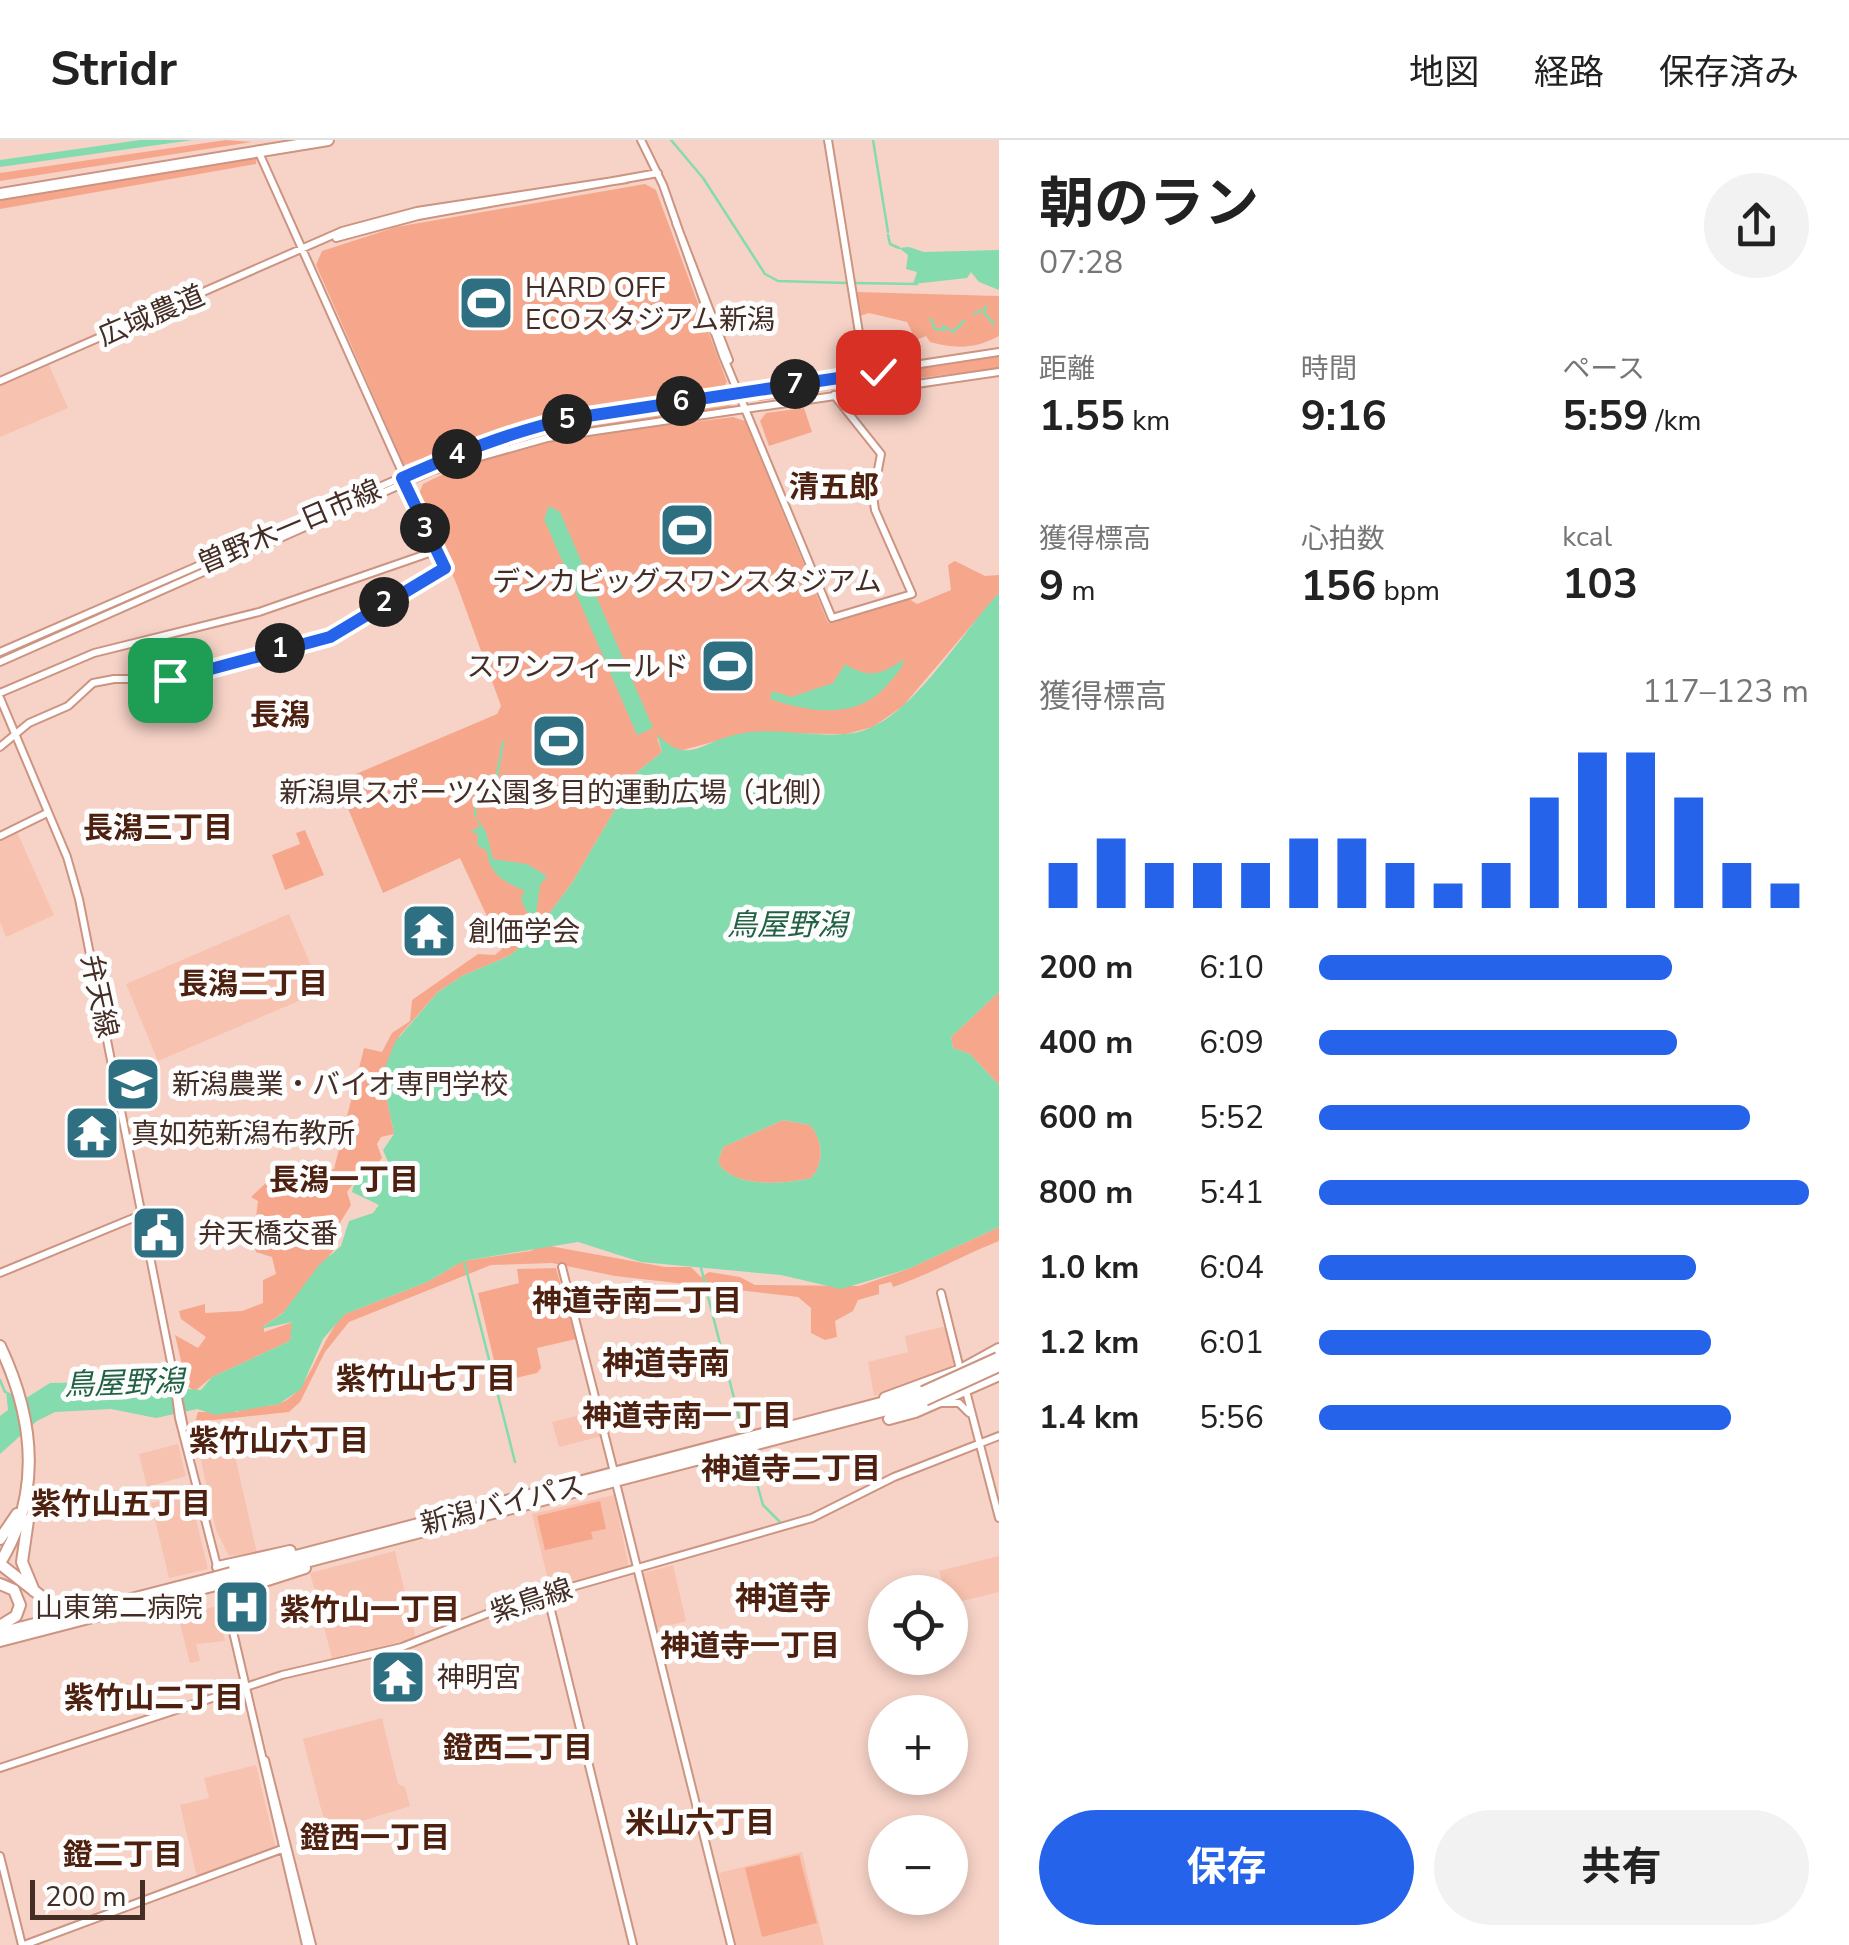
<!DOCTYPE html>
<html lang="ja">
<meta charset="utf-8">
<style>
body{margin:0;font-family:"Nunito Sans","Noto Sans JP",sans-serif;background:#f2f2f2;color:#222;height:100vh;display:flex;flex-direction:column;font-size:38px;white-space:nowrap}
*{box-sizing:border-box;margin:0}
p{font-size:32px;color:#767676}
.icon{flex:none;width:55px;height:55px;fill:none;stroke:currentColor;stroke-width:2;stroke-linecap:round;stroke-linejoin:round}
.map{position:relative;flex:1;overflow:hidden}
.details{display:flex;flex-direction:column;background:#fff;width:850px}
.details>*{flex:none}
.controls{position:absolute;left:868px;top:1435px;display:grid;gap:20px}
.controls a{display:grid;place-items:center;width:100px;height:100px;border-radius:50%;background:#fff;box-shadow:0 5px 15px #0003;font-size:50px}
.scale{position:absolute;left:30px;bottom:25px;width:115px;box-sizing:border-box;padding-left:10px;border:5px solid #442d25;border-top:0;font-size:28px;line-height:35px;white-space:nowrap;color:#442d25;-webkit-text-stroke:8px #fdfdfd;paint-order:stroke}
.pin{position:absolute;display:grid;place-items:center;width:85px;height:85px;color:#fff;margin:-42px;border-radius:20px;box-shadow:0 5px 15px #0006}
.km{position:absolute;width:50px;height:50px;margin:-25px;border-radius:50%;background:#222;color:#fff;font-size:28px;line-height:50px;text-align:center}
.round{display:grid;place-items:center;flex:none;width:105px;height:105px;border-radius:52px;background:#f2f2f2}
.overview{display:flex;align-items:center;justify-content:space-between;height:170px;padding:0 40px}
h1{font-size:55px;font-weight:700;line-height:75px}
.figures{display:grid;grid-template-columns:repeat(3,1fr);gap:15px;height:170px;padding:10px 40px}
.figures div{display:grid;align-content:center}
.figures b{font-size:42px;font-weight:700}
.figures small{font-size:28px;font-weight:400}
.figures p{font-size:28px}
.chart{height:280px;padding:20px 40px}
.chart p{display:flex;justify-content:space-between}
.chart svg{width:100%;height:180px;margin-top:10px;stroke:#2563eb;stroke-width:6}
.action{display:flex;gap:20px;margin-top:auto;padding:20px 40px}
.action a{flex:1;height:115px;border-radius:60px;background:#2563eb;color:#fff;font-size:40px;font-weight:700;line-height:115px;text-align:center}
.action a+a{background:#f2f2f2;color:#222}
ul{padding:0 40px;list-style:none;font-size:32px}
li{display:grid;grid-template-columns:160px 120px 1fr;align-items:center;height:75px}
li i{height:25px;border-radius:12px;background:#2563eb}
header{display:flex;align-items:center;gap:60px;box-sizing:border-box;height:140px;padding:0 50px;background:#fff;border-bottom:2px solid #e0e0e0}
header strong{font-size:48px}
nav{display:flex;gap:55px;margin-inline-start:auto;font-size:35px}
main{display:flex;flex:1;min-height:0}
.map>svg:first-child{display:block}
</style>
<header>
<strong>Stridr</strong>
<nav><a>地図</a><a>経路</a><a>保存済み</a></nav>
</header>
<main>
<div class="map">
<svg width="999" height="1805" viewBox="0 0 999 1805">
<rect width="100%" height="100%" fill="#f7d3c7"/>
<path fill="#f7c2af" d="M49,225L68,268L0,297V246Z
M17,692L54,775L6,797L0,782V700Z
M289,774L322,851L158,921L126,844Z
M946,1186L954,1221L951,1228L874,1256L868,1222L908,1212L905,1196Z
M596,1271L602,1296L559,1307L552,1282Z
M228,1285L257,1413L229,1416L216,1390L194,1288Z
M178,1304L186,1336L147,1347L139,1314Z
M190,1354L208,1429L169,1438L151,1363Z
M614,1355L629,1427L550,1448L532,1374Z
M395,1411L416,1498L332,1518L310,1433Z
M999,1416V1452L950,1464L939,1431Z
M673,1425L686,1481L655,1489L640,1434Z
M217,1466L225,1501L196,1504L200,1521L190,1523L178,1476Z
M382,1578L398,1644L405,1647L410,1666L327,1692L303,1599Z
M256,1625L276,1708L197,1737L180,1665L209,1658L204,1638Z
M802,1712L824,1805H736L719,1733Z"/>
<path fill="#f6a78b" d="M226,0L252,2L0,41V33Z
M257,16L256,24L0,69V59L34,52Z
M645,44L656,50L727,242L723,247L694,252H723L678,254V257L563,277L477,300L538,280L656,258L552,274L404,325L316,125L322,111L396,87Z
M857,152L999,156V196C975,209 956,209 930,202L926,196L916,200L907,182L869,173L860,176Z
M999,216V228L903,240L887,237L895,231Z
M862,238L879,242L761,261L750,259L758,252Z
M726,258L738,261L725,269L542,297L431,327L503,298L586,277Z
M804,268L812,292L769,306L760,281L766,273Z
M733,277L745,281L828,483L909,459L917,464L951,450L948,425L955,421L985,436L999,435V453L903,566L873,587L846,594L747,593L679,611L657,598L662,612L637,632L572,743L531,798L509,816L462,836L438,852L400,895L382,935L394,994L381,997L377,1004L382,1018C373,1031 356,1038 347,1052L351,1065L338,1086L337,1106L284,1172L264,1186V1192L293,1182L290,1201L212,1237L195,1251L187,1246L175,1195L198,1208L206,1197L181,1179L179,1171L205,1164V1173L242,1171L263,1163V1140L276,1134L272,1117L256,1112L253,1101L258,1061L251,1057L274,1035L283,1040L308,1020L320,1031L334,1029L364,908L382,912L392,893L410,881L412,860L478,814L495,815L502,809L460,718L383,753L337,642L497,574L501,566L457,445L418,356L423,344C517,296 630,291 733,277Z
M305,690L324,735L285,750L272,715L300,704L296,693Z
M999,852V945L970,914L953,908L951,897Z
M783,980L810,985C823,1000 825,1023 811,1038C786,1044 732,1049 718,1022L723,1007Z
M999,1087V1101C959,1117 931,1134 893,1147L891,1142L879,1145V1154L858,1160L853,1171L835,1181L837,1197L825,1200L811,1193V1168L798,1157L615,1136L552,1123L491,1125L349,1182L325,1212L300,1262L289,1272L195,1282L198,1272H238L242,1267C253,1265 264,1267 274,1265C311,1258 317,1200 345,1174L427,1142L463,1121L530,1111L544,1105L665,1127H691L701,1137L709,1132L740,1137L755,1145L859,1146L908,1129Z
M556,1128L576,1199L537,1208L541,1228L537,1233L499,1242L478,1153L519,1143L517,1129Z
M600,1361L606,1389L591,1392L593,1399L545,1410L537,1376Z
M799,1715L817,1783L762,1797L745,1728Z"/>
<path fill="#84dbae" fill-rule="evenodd" d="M140,0H193L0,27V20Z
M909,107L924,112L999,110V150L979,142L971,132L967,138L913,144L917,132L906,129L908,115L899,108Z
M549,366L560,372L653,588L637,595L544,379Z
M999,453V852L951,897L953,908L970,914L999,945V1087L908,1129L841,1149L781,1135L641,1122L578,1102L463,1121L427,1142L345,1174L323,1199L301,1249L279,1264L216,1275L197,1269L156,1278L111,1269L55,1272L37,1281L0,1314V1276L8,1270L6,1251L23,1260L50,1243L110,1242L153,1254L159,1247L201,1250L212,1237L290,1201L292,1182L260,1189L283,1173L319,1125L341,1106L349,1081L373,1073L379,1065L352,1052C357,1028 378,1038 390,1027L383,1010L394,994L382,935L395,902L438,852L462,836L509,816L531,798L572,743L637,632L662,612L657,594C688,627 702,601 738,594C776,586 815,599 853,593C909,585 961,492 999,453ZM783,980L810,985C823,1000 825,1023 811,1038C786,1044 732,1049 718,1022L723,1007Z
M904,519C903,528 895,536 888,544C858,580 812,573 770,559L772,551L791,557L833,543L845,524C868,539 882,535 904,519Z
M475,675L486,692L493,719L527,724L547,736L540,745L536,775L527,772L521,760L524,750C505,743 488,733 487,711L477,705L478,695L471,691L480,687Z"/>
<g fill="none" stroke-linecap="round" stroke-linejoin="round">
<path stroke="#84dbae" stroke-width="2.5" d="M671,0L703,38L765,134L778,141L847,143
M873,0L888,92
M888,95L890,104L899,108
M855,143L917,144
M986,167L984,173L994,184
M974,174L982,170
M931,179L935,189L944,190L943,186L953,192L964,181
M475,675L476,664L497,635L503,602
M464,1121L515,1322
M701,1128L705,1143
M706,1149L743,1293
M0,1240L5,1252
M750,1319L763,1365L781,1383"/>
<g stroke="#cc9481" stroke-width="10">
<path id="secondary" d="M641,0L663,45L723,216L832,478L912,454L875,370L873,356L881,314L834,255
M828,0L860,199L889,246
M676,83L729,220
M336,98L418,76L658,33
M0,241L342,91L417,71L627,39
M0,512L432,324L519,291L587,275L999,212
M0,522L434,330L547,298L999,232
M0,553L94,513L259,472L435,411
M0,558L67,717L79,759L184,1288
M0,607L29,583L68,566L93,543L114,539H186L252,516L330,497L445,428L260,15
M0,696L47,673
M562,1127L614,1332
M0,1133L143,1074
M941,1153L960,1229
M172,1225L179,1278L217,1426
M966,1251L999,1378
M941,1263H959L969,1273
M617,1347L731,1805
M224,1453L306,1805
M547,1454L633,1805
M265,1620L312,1805
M0,1628L282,1535L402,1507L512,1464L812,1378L894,1337L999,1296
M0,1716L22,1805
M24,1805L282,1709"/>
</g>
<g stroke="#cc9481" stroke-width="14">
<path id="highway" d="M0,54L328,0
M0,1206C34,1278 43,1352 0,1423
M885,1258L961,1230L999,1209
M889,1279L915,1272L999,1235
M28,1380L22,1422L34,1451
M0,1399L17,1374
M0,1424L51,1464L84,1467
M218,1427L290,1411
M231,1433L923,1252
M233,1441L925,1260
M0,1444L14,1450L20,1465L16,1476L0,1486
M224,1454L305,1428
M0,1493L209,1439
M0,1501L212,1446"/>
</g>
<use href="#secondary" stroke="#fff" stroke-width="6"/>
<use href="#highway" stroke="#fff" stroke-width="10"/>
<g stroke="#cc9481" stroke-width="14" stroke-linecap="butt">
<path id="highway-bridge" d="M923,1252L998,1218
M925,1260L999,1226
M209,1439L231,1433
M212,1446L233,1441"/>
</g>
<use href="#highway-bridge" stroke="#fff" stroke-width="10"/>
</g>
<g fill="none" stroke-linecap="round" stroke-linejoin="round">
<g stroke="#fff" stroke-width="20">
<path id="route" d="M170,540L330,497L445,428L402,338C456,314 510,292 568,279L878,232"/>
</g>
<use href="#route" stroke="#2563eb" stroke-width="12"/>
</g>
<defs>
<g id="stadium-square" transform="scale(2.875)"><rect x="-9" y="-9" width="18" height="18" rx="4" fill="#2e6f82" stroke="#fdfdfd"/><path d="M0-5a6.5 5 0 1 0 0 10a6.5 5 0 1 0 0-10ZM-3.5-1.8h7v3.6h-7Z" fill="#fff"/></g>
<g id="temple-square" transform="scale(2.875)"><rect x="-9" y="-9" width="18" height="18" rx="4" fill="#2e6f82" stroke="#fdfdfd"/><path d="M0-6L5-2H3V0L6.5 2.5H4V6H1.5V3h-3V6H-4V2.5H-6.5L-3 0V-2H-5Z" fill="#fff"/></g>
<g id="university-square" transform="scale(2.875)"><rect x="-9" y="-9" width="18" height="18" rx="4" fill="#2e6f82" stroke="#fdfdfd"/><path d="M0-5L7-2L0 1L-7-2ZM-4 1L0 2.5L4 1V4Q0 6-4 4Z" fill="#fff"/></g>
<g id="civic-square" transform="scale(2.875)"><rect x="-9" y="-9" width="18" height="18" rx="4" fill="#2e6f82" stroke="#fdfdfd"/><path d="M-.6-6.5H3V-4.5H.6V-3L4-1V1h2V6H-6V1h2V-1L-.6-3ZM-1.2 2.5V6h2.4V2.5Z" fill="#fff"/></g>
<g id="hospital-square" transform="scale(2.875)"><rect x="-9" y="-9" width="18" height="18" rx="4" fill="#2e6f82" stroke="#fdfdfd"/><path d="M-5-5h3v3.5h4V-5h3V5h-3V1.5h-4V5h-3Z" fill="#fff"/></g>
</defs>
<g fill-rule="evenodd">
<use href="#stadium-square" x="486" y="163"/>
<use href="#stadium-square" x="687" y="390"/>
<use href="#stadium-square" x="728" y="526"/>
<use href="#stadium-square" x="559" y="601"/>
<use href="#temple-square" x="429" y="791"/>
<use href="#university-square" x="133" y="944"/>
<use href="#temple-square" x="92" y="993"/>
<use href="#civic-square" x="159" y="1093"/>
<use href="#hospital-square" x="242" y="1467"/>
<use href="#temple-square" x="398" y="1537"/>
</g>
<g text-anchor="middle" stroke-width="10" stroke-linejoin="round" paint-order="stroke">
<g font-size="28" fill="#442d25" stroke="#fdfdfd" text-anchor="start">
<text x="525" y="157">HARD OFF<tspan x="525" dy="32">ECOスタジアム新潟</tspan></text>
<text x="687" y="451" text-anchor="middle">デンカビッグスワンスタジアム</text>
<text x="689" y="536" text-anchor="end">スワンフィールド</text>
<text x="559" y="662" text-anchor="middle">新潟県スポーツ公園多目的運動広場（北側）</text>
<text x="468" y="801">創価学会</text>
<text x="172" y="954">新潟農業・バイオ専門学校</text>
<text x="131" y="1003">真如苑新潟布教所</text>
<text x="198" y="1103">弁天橋交番</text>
<text x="203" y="1477" text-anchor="end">山東第二病院</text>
<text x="437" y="1547">神明宮</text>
</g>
<g font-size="28" fill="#442d25" stroke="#fdfdfd">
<text transform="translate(151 175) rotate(-23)" y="10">広域農道</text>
<text transform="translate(289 386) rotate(-23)" y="10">曽野木一日市線</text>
<text transform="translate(100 856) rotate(78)" y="10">弁天線</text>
<text transform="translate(502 1364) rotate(-14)" y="10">新潟バイパス</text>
<text transform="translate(531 1460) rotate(-18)" y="10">紫鳥線</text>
</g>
<g font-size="30" font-weight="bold" fill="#4d200f" stroke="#fdfdfd">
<text x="834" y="357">清五郎</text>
<text x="280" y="585">長潟</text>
<text x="158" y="698">長潟三丁目</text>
<text x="253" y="854">長潟二丁目</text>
<text x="344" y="1050">長潟一丁目</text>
<text x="637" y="1171">神道寺南二丁目</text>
<text x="426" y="1249">紫竹山七丁目</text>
<text x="687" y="1286">神道寺南一丁目</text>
<text x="279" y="1311">紫竹山六丁目</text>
<text x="791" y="1339">神道寺二丁目</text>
<text x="121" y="1374">紫竹山五丁目</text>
<text x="370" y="1480">紫竹山一丁目</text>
<text x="750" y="1516">神道寺一丁目</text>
<text x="154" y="1568">紫竹山二丁目</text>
<text x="518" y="1618">鐙西二丁目</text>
<text x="700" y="1693">米山六丁目</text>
<text x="375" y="1708">鐙西一丁目</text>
<text x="123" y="1725">鐙二丁目</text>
</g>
<g font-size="30" font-style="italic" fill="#216244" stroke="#fdfdfd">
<text x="787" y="795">鳥屋野潟</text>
<text transform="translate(124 1243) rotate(-2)" y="10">鳥屋野潟</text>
</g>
<g font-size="32" font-weight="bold" fill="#4d200f" stroke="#fdfdfd">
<text x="666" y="1234">神道寺南</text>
<text x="783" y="1469">神道寺</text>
</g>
</g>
</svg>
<div class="controls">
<a><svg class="icon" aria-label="locate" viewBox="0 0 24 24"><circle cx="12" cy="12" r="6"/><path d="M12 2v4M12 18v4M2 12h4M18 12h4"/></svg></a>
<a>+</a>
<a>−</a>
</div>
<div class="scale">200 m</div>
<div class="pin" style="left:170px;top:540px;background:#1e9e55"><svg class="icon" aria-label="arrive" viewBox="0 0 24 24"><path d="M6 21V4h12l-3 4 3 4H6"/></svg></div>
<div class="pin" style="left:878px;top:232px;background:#d93025"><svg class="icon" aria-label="check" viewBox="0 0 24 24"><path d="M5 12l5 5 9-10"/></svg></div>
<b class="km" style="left:280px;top:508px">1</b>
<b class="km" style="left:384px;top:462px">2</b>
<b class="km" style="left:425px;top:388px">3</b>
<b class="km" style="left:457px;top:314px">4</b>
<b class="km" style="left:567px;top:279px">5</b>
<b class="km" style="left:681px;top:261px">6</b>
<b class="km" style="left:795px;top:244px">7</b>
</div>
<section class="details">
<div class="overview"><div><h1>朝のラン</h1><p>07:28</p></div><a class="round"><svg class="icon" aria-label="share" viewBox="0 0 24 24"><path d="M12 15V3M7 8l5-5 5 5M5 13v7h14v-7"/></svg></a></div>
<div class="figures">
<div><p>距離</p><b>1.55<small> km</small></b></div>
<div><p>時間</p><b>9:16</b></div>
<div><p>ペース</p><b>5:59<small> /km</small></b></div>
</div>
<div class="figures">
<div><p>獲得標高</p><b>9<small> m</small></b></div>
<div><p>心拍数</p><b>156<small> bpm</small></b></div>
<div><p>kcal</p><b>103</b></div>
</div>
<div class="chart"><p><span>獲得標高</span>117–123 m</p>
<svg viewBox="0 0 160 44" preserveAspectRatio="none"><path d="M5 44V33M15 44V27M25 44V33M35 44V33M45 44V33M55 44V27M65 44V27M75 44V33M85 44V38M95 44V33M105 44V17M115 44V6M125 44V6M135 44V17M145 44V33M155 44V38"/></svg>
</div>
<ul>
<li><b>200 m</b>6:10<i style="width:72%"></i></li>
<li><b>400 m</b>6:09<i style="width:73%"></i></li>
<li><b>600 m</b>5:52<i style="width:88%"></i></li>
<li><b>800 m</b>5:41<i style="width:100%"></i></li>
<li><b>1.0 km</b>6:04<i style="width:77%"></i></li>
<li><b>1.2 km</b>6:01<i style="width:80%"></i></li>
<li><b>1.4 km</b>5:56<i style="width:84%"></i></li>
</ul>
<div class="action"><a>保存</a><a>共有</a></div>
</section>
</main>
